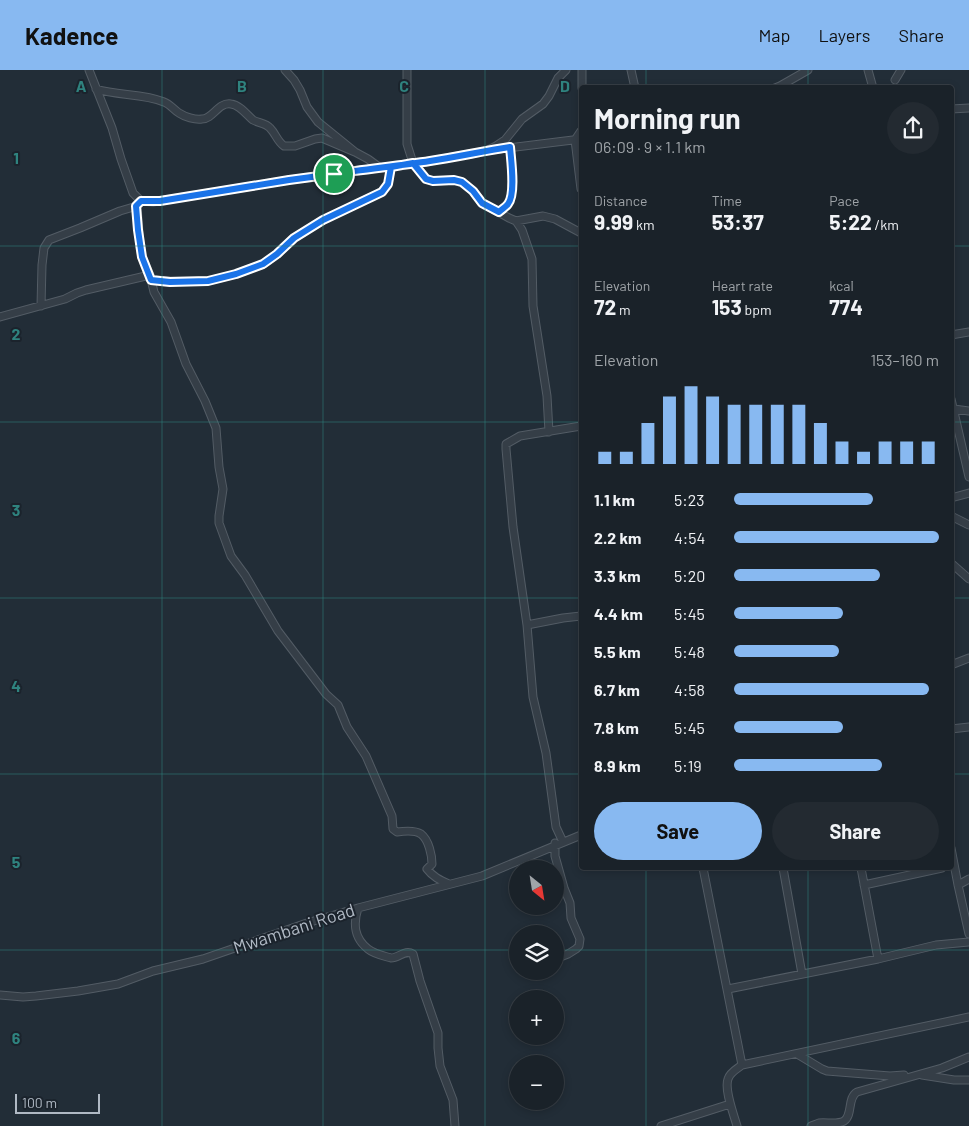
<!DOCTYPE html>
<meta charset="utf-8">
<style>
body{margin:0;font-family:Barlow,sans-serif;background:#232a31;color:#f1f3f6;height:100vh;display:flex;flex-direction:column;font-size:19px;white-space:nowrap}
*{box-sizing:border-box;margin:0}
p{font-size:16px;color:#9fa4a8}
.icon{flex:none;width:28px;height:28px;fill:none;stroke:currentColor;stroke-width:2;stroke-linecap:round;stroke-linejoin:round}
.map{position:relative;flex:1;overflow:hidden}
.sheet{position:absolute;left:579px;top:15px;width:375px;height:785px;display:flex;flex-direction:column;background:#1a2229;border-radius:5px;box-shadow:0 2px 8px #0003,0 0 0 1px #383f46}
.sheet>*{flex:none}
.needle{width:32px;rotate:150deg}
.buttons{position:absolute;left:509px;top:790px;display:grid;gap:10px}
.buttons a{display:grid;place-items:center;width:55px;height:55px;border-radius:50%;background:#1a2229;box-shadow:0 2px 8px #0003,0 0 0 1px #383f46;font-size:25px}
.scale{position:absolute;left:15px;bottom:12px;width:85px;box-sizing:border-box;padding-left:5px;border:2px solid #b0b9c4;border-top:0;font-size:14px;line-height:18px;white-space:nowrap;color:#b0b9c4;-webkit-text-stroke:4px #1b232c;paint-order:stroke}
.pin{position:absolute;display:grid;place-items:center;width:42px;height:42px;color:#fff;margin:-21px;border:2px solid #fff;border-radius:50%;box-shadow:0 1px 5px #0007}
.round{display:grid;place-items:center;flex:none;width:52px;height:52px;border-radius:26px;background:#232a31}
.summary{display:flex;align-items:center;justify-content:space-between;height:85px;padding:0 15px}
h1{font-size:28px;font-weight:700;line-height:38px}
.figures{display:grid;grid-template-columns:repeat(3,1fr);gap:8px;height:85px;padding:5px 15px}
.figures div{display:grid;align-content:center}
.figures b{font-size:21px;font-weight:700}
.figures small{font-size:14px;font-weight:400}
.figures p{font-size:14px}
.chart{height:140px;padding:10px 15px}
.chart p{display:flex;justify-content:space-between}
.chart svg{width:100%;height:90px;margin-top:5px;stroke:#88b9f1;stroke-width:6}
.button{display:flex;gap:10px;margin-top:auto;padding:10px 15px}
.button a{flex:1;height:58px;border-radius:30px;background:#88b9f1;color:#111;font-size:20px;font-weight:700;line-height:58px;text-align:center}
.button a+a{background:#232a31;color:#f1f3f6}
ul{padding:0 15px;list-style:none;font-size:16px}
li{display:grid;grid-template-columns:80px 60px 1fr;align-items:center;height:38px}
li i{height:12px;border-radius:6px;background:#88b9f1}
header{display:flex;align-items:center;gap:30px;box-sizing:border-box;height:70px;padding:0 25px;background:#88b9f1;color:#111}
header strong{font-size:24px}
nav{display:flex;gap:28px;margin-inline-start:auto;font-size:18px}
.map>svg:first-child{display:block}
</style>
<header>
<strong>Kadence</strong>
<nav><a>Map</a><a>Layers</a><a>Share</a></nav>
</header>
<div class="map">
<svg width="969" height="1056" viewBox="0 0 969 1056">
<rect width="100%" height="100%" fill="#222d37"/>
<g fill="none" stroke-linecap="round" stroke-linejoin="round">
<g stroke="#535c65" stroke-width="9">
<path id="minor" d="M89,0L112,58L121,89L133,123L141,131L153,132L289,110L430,91L486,81L496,76L505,70L522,49L543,34L549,26L558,8L566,0
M285,0L294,10L300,20L307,37L318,52L355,82L368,89L379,97
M407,0V74L413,93L426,109L433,111L454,110L462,113L473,121L482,133L509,148L516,151L543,146L555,149L581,163
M582,0V18
M631,0L635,18
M868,0L873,18
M895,10L901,0
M775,18L780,16L808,0
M96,19C118,26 143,23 164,32C170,34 174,40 179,43C185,47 195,50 202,49C213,49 218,32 231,34C240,35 247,45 253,50C258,53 266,53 270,58C276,64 277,71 284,76H295L315,69L322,68L355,82
M951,39L969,38
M581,61L575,70L581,119
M491,80L581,69
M141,131L137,136L140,176L142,187L150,205L154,222L171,252L186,294L205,331L216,358L219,397L223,419L219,446V453L231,486L245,505L278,561L326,624L338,635L347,657L366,686L392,746L393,759L397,762C404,761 415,760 421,764C429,770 432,786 432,794L427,799C433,807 440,810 449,814
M499,141C502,139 506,137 508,134C516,124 511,90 510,77
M516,151L522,160L532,189L533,236L547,326L549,362
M151,210L170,211H208L236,204L263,194L277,184L294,168L323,150L382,122L388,115L391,97
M41,236L42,195L44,178L49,170L80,158L120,141L137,136
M0,247L65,229L77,223L86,220L150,205
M951,265L969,262
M951,329L969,407
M954,339L969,341
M951,428L969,423
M951,446L969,455
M951,493L969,509
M527,555L563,548L581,546
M951,595L969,588
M951,659L969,657
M563,772L556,757L546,683L533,627L527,555L513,457L506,379V374L520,366L581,356
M951,778L958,815L969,864
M703,798L742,995
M783,798L802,904
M861,798L878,889
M864,815L942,798
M958,815L969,809
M358,838C353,854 354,868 368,879C374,884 384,886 391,888C399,888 405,879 413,884L420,911L438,963V978L440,996L453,1030L455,1056
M555,889L568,884L576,879L579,876L580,869L571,848L570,833L564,818L555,786V773
M728,919L878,889L936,875L969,872
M0,925L23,927L36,926L78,921L118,914L153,901L203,889L307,853L358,838L482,806L581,765
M797,984L822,999L827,1001L890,1006L904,1005
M922,1005L954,1010H969
M661,1056L730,1034
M737,1056C734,1045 724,1020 728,1009C730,1002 737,999 742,995L969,947
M811,1056C814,1055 817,1054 819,1053C827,1052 837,1055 844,1051C853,1045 847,1028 857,1022L942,998L969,987"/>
</g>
<use href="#minor" stroke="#353e47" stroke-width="7"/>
</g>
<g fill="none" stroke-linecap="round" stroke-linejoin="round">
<g stroke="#fff" stroke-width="10">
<path id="route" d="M334,104L289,110L160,131H141L136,136L138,160L142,187L151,210L170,212L208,211L236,204L263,194L277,184L294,168L323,150L382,122L388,114L391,97L413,93L426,109L433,111L454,110L462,112L473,121L482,133L499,142C502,139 506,137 508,134C516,124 511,90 510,77C483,81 457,87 430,91C398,96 366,99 334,104"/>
</g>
<use href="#route" stroke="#1a73e8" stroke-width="6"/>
</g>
<path fill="none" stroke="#2f837f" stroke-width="1" stroke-opacity="0.55" d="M162,0V1056M323,0V1056M485,0V1056M646,0V18M808,0V18M0,176H581M951,176H969M0,352H581M951,352H969M0,528H581M951,528H969M0,704H581M951,704H969M646,798V1056M808,798V1056M0,880H518M555,880H969"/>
<g text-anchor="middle" stroke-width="4" stroke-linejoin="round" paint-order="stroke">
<g font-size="18" fill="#b0b9c4" stroke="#1b232c">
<text transform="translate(294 859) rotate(-18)" y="6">Mwambani Road</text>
</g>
</g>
<g font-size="16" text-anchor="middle" font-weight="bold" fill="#2f837f" stroke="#1b232c" stroke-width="4" stroke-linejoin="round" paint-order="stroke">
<text x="81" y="22">A</text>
<text x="242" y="22">B</text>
<text x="404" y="22">C</text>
<text x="565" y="22">D</text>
<text x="16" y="94">1</text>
<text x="16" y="270">2</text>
<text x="16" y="446">3</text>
<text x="16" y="622">4</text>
<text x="16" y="798">5</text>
<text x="16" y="974">6</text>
</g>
</svg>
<div class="buttons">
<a><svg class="needle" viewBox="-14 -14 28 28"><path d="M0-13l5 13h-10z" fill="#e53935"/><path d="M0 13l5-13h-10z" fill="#9fa4a8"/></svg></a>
<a><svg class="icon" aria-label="layers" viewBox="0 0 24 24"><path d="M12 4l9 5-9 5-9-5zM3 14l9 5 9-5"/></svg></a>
<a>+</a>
<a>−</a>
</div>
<div class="scale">100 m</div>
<div class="pin" style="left:334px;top:104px;background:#1e9e55"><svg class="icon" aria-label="arrive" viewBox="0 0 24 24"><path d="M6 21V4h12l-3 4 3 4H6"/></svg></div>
<section class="sheet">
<div class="summary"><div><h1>Morning run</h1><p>06:09 · 9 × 1.1 km</p></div><a class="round"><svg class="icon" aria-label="share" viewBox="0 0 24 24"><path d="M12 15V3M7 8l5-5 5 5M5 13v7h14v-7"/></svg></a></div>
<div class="figures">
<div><p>Distance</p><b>9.99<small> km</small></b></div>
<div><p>Time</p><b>53:37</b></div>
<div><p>Pace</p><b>5:22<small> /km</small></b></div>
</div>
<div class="figures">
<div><p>Elevation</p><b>72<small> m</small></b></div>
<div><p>Heart rate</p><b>153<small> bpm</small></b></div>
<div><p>kcal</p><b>774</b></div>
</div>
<div class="chart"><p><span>Elevation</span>153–160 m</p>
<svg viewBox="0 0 160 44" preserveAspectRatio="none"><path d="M5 44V38M15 44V38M25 44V24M35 44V11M45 44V6M55 44V11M65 44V15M75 44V15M85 44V15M95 44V15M105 44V24M115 44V33M125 44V38M135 44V33M145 44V33M155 44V33"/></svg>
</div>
<ul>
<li><b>1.1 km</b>5:23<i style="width:68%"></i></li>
<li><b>2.2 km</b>4:54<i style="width:100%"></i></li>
<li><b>3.3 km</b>5:20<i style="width:71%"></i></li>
<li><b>4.4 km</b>5:45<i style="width:53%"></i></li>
<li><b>5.5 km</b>5:48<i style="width:51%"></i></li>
<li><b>6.7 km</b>4:58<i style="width:95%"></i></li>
<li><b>7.8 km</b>5:45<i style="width:53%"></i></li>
<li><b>8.9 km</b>5:19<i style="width:72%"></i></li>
</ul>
<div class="button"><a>Save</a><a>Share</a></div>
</section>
</div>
